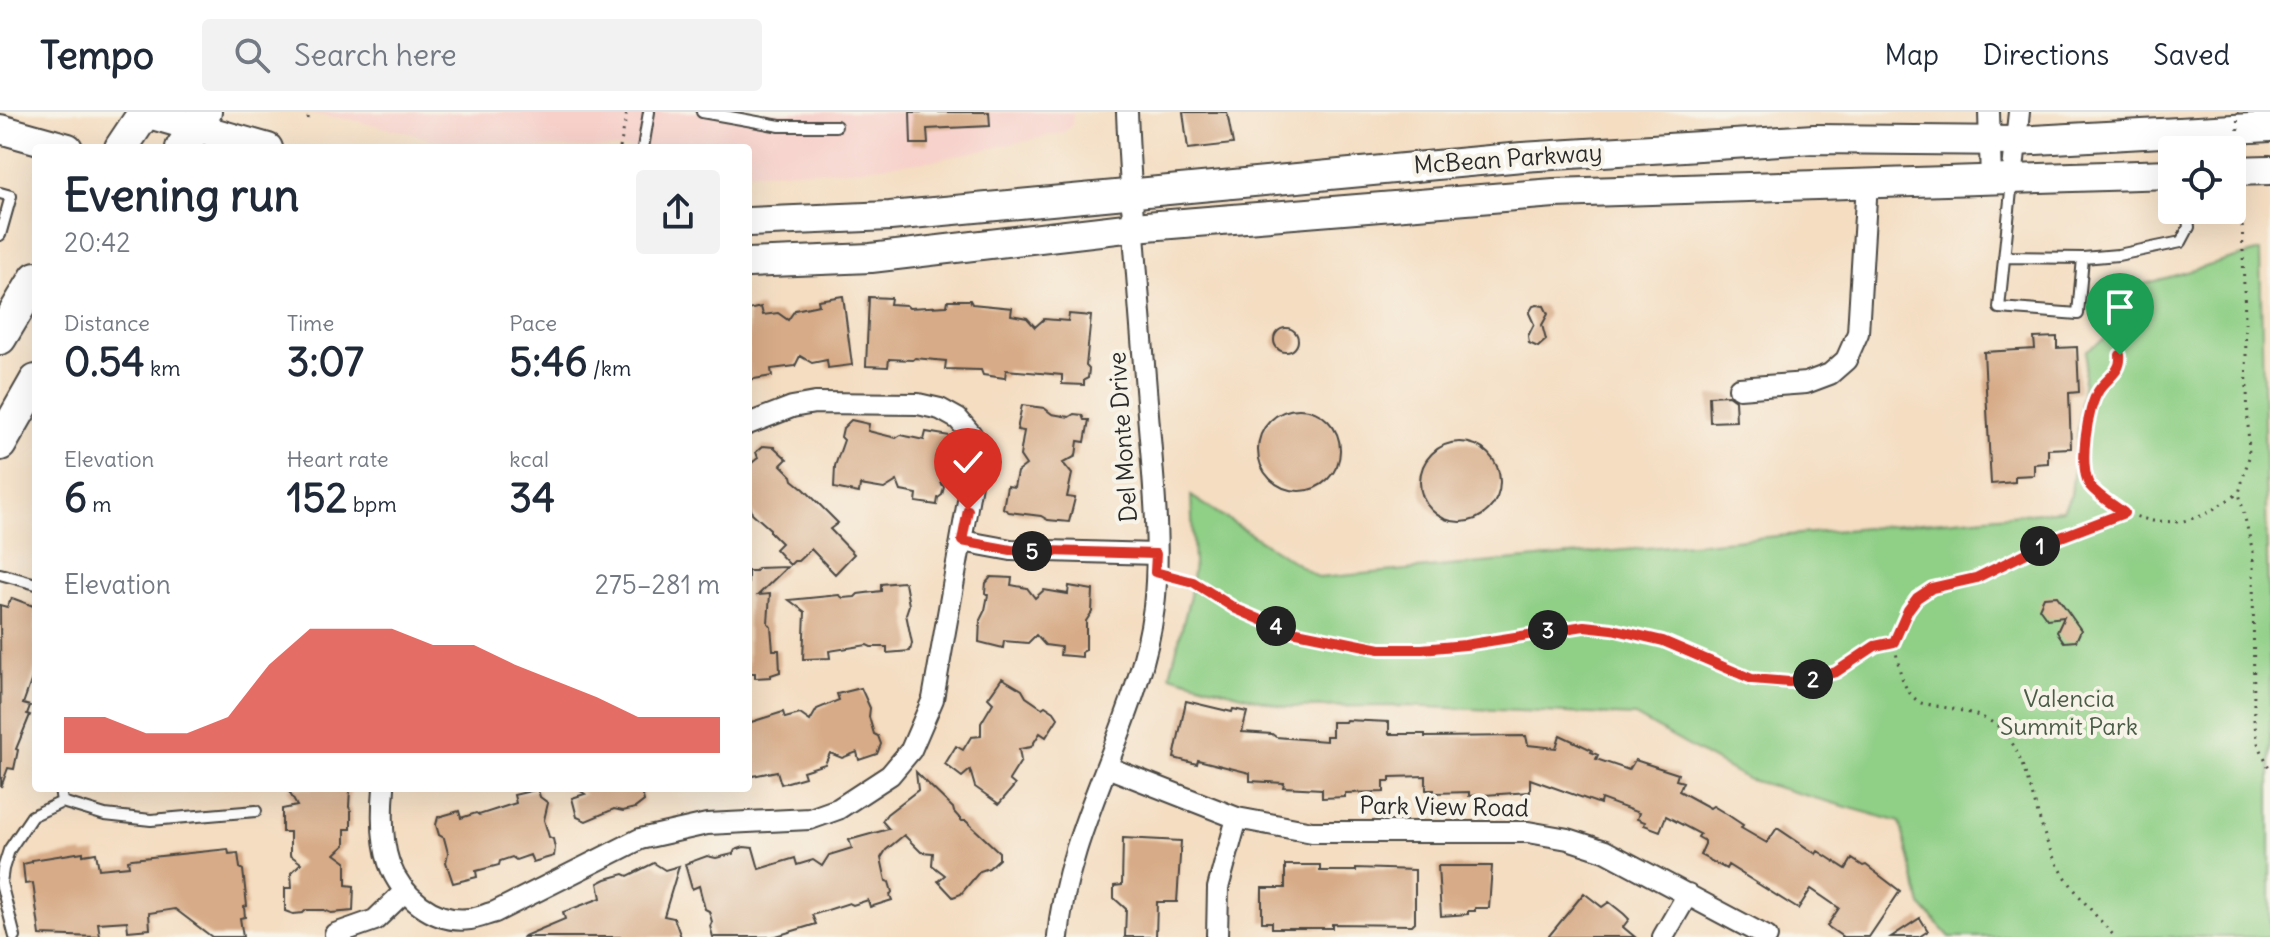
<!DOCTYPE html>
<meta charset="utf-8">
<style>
body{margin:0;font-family:Delius,sans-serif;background:#f2f2f3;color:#1f2937;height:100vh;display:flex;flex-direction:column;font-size:30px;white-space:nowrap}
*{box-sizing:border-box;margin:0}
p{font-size:26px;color:#747a83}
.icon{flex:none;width:44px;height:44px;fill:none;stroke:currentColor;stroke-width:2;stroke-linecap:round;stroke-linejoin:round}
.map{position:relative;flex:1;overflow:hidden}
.panel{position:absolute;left:32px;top:32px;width:720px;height:648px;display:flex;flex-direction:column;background:#fff;border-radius:8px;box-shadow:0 8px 32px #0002}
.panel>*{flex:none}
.tools{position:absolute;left:2158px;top:24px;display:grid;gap:16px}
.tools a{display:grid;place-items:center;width:88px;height:88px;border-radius:8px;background:#fff;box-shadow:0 8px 32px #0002;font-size:40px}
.pin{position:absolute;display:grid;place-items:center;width:68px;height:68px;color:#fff;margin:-82px -34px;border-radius:50% 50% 50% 0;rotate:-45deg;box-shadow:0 0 8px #0007}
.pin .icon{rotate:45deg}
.km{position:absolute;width:40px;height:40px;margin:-20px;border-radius:50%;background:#222;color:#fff;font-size:22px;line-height:40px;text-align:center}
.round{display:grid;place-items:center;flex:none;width:84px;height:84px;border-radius:8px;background:#f2f2f3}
.head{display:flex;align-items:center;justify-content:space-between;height:136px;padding:0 32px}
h1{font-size:44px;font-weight:800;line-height:60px}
.stats{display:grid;grid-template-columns:repeat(3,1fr);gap:12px;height:136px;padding:8px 32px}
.stats div{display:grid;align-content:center}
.stats b{font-size:40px;font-weight:800}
.stats small{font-size:22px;font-weight:400}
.stats p{font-size:22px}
.chart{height:224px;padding:16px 32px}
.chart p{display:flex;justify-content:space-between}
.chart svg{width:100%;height:144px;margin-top:8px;fill:#d93025;opacity:.7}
header{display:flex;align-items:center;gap:48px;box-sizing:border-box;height:112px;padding:0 40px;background:#fff;border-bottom:2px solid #e0e1e3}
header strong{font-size:38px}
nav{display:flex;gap:44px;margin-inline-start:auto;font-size:28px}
.search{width:560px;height:72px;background:#f2f2f3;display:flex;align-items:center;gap:20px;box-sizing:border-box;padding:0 28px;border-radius:8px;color:#747a83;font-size:30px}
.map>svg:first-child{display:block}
</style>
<header>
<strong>Tempo</strong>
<div class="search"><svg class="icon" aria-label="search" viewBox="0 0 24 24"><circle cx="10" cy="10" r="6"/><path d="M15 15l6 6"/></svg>Search here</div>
<nav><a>Map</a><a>Directions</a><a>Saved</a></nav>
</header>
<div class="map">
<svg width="2270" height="825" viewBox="0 0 2270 825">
<rect width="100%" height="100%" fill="#f7f3e8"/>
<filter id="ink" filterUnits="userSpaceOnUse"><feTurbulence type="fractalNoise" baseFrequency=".0125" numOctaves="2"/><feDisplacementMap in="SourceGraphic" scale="16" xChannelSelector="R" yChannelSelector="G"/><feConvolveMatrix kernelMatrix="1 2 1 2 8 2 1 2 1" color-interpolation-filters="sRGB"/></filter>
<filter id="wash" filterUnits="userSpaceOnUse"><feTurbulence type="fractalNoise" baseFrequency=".006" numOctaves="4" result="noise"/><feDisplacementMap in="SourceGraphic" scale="32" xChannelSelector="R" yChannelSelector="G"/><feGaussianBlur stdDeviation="1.8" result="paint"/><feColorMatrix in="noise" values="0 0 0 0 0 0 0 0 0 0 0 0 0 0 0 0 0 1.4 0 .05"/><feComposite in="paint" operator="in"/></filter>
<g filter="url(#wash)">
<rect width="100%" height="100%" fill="#f4ddc1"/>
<path fill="#f7d0ca" d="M294,0H1073L1072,13L1063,21L935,48L846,58L748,60V36H454L418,23L348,7Z"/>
<path fill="#8fcf86" stroke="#5d7d58" stroke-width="2" d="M2260,139L2270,572V825H1950L1921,793L1900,710L1747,667L1635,604L1402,594L1285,595L1170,563L1190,484L1194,451L1191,384L1319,466L2063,398L2071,383L2087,238L2120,217V179Z"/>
<g id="blocks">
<path fill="#d7ab87" d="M910,0H989L990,14L927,17L928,32H911Z
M1183,0H1227L1233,32L1188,37Z
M843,184L852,253L828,256L827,248L812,251L800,244L795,254L771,257L772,264L748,268V198L761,195L763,203L778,201L788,208L795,198L819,193L818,188Z
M869,185L891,186L890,192L906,193L909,196L947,194L948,188H970L972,192L1012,196L1011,203L1027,206L1035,215L1044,207L1068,209L1069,202L1091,204L1086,254L1089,257L1088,266L1084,268V273L1062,272V263L1006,258L1005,266L983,263L981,258L945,257L946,249L915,246L913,248L889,247L888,255L866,254Z
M1537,193L1544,194L1548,202L1542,213L1546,228L1538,235L1529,231L1528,224L1534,212L1529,201L1533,194Z
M1274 228a12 12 0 1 1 24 0a12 12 0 1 1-24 0Z
M2057,225V236L2077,235L2079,280L2069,281L2071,336L2048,337V351L2034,352V363L2015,364V370L1991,372L1984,240L2035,237L2034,226Z
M1728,283L1735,288L1736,309L1710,310L1709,284Z
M1022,293L1044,296L1052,302L1069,305L1074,302L1082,303L1084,308H1089L1085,330L1078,329L1076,344L1063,351L1072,362L1067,385L1075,386L1069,410L1048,408L1041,404L1009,400L1003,396L1007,374L1014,375L1017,360L1026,353L1020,344L1024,319L1017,318Z
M1258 338a41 41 0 1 1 82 0a41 41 0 1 1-82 0Z
M851,308L869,312L868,319L896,326L901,323L924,328L926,320L950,324L949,348L943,355L941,371L944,375L942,383L938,386L937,393L916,390L917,382L901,379L897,369L884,377L860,373L859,381L834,376L835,354L844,328L841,325L843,316Z
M1420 370a40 40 0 1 1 80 0a40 40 0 1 1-80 0Z
M763,334L774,335L787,347L781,353L792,364L793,368L804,377L838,411L830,417L854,442L835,462L811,437L798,449H794L790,453L775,437L781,431L770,420V417L752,401L750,393H748V354L758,346L756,340Z
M787,455L758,483L770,482L768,511L771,515L773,538H779L780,560L771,563V565L755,566V561H748V459H756L757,456Z
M991,465L1012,466L1011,473L1027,476L1035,486L1044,478L1068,482L1069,474L1093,478L1092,500L1086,509V538L1082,540V545L1060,543L1061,535L1045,533L1036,523L1028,531L1004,529L1003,536L979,530L980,508L985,498L988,483L985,481L986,471Z
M903,470L905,471L909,493L906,502L912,531L910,539L887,541V535H871L867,533L829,539L830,546L803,547L805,500L789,488L839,483L843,486L855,485L858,482L881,479V472Z
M2057,484L2081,518L2076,529L2064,530L2057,520L2064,505L2047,507L2039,496L2044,485Z
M12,486L36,495V555L23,592L30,594L27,602L30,603L16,637L18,638L14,657L8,656L1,675L0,493L7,495Z
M1002,566L1022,578L1026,585L1042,596L1045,594L1054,600L1058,606L1046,625L1040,621L1031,635L1019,637L1021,649L1009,668L1015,673L999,692L975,675L970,658L962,665L945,652L956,634L963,638L971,625L981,624V611L993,591L988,586Z
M861,576L870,596L869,605L874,622L878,624L881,632L877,642L859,648L857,640L842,646L830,641L825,652L803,659L805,665L781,672L777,659L748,665V611L783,600L785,606L800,602L810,609L817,597L839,588L837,582Z
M1186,589L1232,600L1233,597L1247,600L1242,620L1272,622L1276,625L1288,626L1326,629V624H1332V610H1345L1346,608L1389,610V622H1425V625L1526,624L1528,633L1556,636L1560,623L1592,638L1591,640L1598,643L1596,647L1629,658L1635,648L1678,662L1676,668L1683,670L1679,679L1710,696L1713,694L1728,703L1743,713L1741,716L1767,731L1777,716L1816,742L1818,739L1846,757L1852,747L1863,754L1866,753L1900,779L1869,825H1843L1827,814L1839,796L1811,777L1798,797L1728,753L1726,757L1700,743L1705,732V729L1698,725L1700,722L1666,704L1660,719L1644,713L1645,710L1637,707L1639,701L1601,687L1600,692L1530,667V680L1469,684V680L1434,681V678H1426V664L1390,665V669H1384V680L1345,681V685L1322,686V677L1283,675L1284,671L1250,669V661L1198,648L1197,652L1174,646Z
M916,660L953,696L954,700L962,709H966L999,740V747L989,756L980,759L961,782L953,785L938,769L945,763L932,753L933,741L921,740L904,723L886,738L881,746L886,769L889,770L892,780L890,783L892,788L870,795L868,788L853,793L849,791L812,803L816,812L773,825H713L710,814L712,810L709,799L705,797L699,774L692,777L685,752L707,744L716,746L733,742L735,738L744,735L753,736L759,757L795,746L797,753L813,748L822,754L829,743L852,736L849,728L889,717L882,709L887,702L918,678Z
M287,676H350L349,695L351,699V717H345V733L335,742L346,750V773L354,774L353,799L331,801L324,798H306L303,801L293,802L285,799V776H292L291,761L301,751L290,743V720H282V697L297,694Z
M576,676H641L644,689L635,696L623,699L614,697L586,709L577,705L572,686L585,682Z
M535,678H538L540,685L548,691L544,708L549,725L553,727L555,736L554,744L533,750L530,743L516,748L512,745L500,749L499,753L476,759L477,765L453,771L446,750L448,741L444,726L439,723L436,713L438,705L459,699L461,706L476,701L479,703L516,691L514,683Z
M1123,726L1181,729L1177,790H1157L1156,825H1125L1126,797L1114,786V774L1122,773Z
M228,737L229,742L238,741L240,756L243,758L247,794L244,795L245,805L240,806L243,825H212L175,797L149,801L150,817L128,819L127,809L98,811L100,825L40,823L33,771L25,772L23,752L32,750V748L83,740V743L96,741L99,757L129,754L128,748L132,747Z
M654,751L665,758L679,754L664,804L674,806L681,825H522L565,807L563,800L601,786L598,771L606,767L624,762L628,764Z
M1285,753H1320V759H1356V756L1415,758V810L1412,813L1332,812V816H1272V810H1262V776H1285Z
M1438,754H1492L1489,796H1475V799H1468V802L1441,804Z
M1584,781L1602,795L1609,790L1624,802L1629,807L1623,815L1635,825H1548Z
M1920,806L1928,819L1919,825H1891Z"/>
</g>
</g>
<g filter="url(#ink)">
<use href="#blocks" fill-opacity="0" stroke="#494642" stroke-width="2"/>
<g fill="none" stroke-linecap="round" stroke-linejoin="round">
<g stroke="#494642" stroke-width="14">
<path id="service" d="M702,0L780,14H836
M643,36L649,0
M2012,69L1999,196L2078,202L2083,146
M0,81L11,84L0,123
M2004,145L2083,146L2118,143L2181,130L2189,115L2187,98
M0,462L36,472
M60,676L62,690
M15,825L1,771L3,757L9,738L32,704L62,690L105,703L151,708L256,699"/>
</g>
<g stroke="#494642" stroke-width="24">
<path id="minor" d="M1989,0L1991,69
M2012,68L2019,0
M1739,276L1806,271L1830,262L1846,248L1858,221L1867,70
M962,429L1011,438L1156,442
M1107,655L1237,706L1312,720H1528L1568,727L1605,739L1767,825
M384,676C382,700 381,728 389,751C401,784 434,812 470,807C478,806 487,802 495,800L640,727L707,712L810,707L838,697L890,663L911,638L933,587L976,344L971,322L958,307L940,297L918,292L815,291L792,295L748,312
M335,822L375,808L405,779
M1058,825C1068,709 1140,610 1154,495C1161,432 1153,365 1148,302C1140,201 1131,101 1127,0
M1217,825L1218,776L1237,706
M1663,825L1688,782"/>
</g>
<g stroke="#494642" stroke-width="32">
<path id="secondary" d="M142,0L268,36
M0,17L68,36
M2232,59L2270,58
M748,110L890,104L1522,45L1814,27L2016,29L2270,15
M748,151L871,146L1134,115L1554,81L2172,62"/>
</g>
<g stroke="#494642" stroke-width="36">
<path id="primary" d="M121,36L145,0
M182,36L205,0
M0,226L36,166
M0,332L36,269"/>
</g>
<path stroke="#494642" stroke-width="3" stroke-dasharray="2 6" stroke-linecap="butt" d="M308,7L309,0
M620,36L627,0
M2242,106L2249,345L2239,381L2253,440L2254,608L2258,631L2270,658
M2114,175L2115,233L2121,250C2115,262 2104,269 2098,280C2087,298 2078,356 2090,373C2097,384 2113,393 2124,401
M1174,465L1193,470L1236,497L1282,517L1380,537H1422L1465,533L1584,514L1612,517L1663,529L1752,567L1789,570L1811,567L1836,560L1875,534L1894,530C1899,552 1900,579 1921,591C1948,597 1987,599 2006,622C2027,648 2037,710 2052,742C2068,774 2091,798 2115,825
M1894,530L1908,498L1917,486L1932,476L1976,466L2053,428L2124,401L2152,409L2180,410L2204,403L2239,381"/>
<use href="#service" stroke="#fff" stroke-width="10"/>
<use href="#minor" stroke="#fff" stroke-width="20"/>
<use href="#secondary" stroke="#fff" stroke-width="28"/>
<use href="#primary" stroke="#fff" stroke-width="32"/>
<path stroke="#494642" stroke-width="3" stroke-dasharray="2 6" stroke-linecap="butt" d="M2237,0L2242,106"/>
</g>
</g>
<g fill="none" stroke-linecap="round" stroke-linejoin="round" filter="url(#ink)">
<g stroke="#fff" stroke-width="16">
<path id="route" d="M968,398L962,429L1011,438L1156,442L1155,460L1193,470L1236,497L1282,517L1380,537H1422L1465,533L1584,514L1612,517L1663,529L1752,567L1789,570L1811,567L1836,560L1875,534L1894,530L1908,498L1917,486L1932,476L1976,466L2053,428L2124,401C2114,393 2098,384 2090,374C2078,357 2087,295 2099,278C2107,266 2122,260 2120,243"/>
</g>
<use href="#route" stroke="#d93025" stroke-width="10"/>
</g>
<g text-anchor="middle" stroke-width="8" stroke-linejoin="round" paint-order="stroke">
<g font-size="24" fill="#2b2b2b" stroke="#f7f3e8">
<text transform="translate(1508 47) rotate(-4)" y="8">McBean Parkway</text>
<text transform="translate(1123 325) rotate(-94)" y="8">Del Monte Drive</text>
<text transform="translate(1444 695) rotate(1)" y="8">Park View Road</text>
</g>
<g font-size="24" fill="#495c46" stroke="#f7f3e8">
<text x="2069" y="595">Valencia<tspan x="2069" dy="28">Summit Park</tspan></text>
</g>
</g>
</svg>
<div class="tools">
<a><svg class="icon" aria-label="locate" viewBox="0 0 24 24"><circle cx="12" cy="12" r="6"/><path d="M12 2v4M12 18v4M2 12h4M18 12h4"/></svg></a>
</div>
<div class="pin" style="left:2120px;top:243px;background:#1e9e55"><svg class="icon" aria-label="arrive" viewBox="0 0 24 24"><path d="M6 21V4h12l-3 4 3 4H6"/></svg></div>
<div class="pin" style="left:968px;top:398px;background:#d93025"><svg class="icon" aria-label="check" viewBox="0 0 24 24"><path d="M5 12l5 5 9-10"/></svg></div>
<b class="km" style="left:2040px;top:434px">1</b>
<b class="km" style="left:1813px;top:567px">2</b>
<b class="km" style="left:1548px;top:518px">3</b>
<b class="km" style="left:1276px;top:514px">4</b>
<b class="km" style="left:1032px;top:439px">5</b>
<section class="panel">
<div class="head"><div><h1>Evening run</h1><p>20:42</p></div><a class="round"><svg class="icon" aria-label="share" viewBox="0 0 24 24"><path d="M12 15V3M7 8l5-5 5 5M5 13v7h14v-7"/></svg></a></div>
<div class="stats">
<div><p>Distance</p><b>0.54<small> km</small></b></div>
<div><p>Time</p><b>3:07</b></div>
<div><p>Pace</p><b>5:46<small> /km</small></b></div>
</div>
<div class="stats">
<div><p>Elevation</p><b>6<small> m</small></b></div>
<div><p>Heart rate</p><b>152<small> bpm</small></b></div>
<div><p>kcal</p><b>34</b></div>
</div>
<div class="chart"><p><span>Elevation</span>275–281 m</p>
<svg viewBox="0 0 160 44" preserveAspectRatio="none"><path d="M0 44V33L10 33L20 38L30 38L40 33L50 17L60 6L70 6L80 6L90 11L100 11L110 17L120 22L130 27L140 33L150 33L160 33V44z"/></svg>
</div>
</section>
</div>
